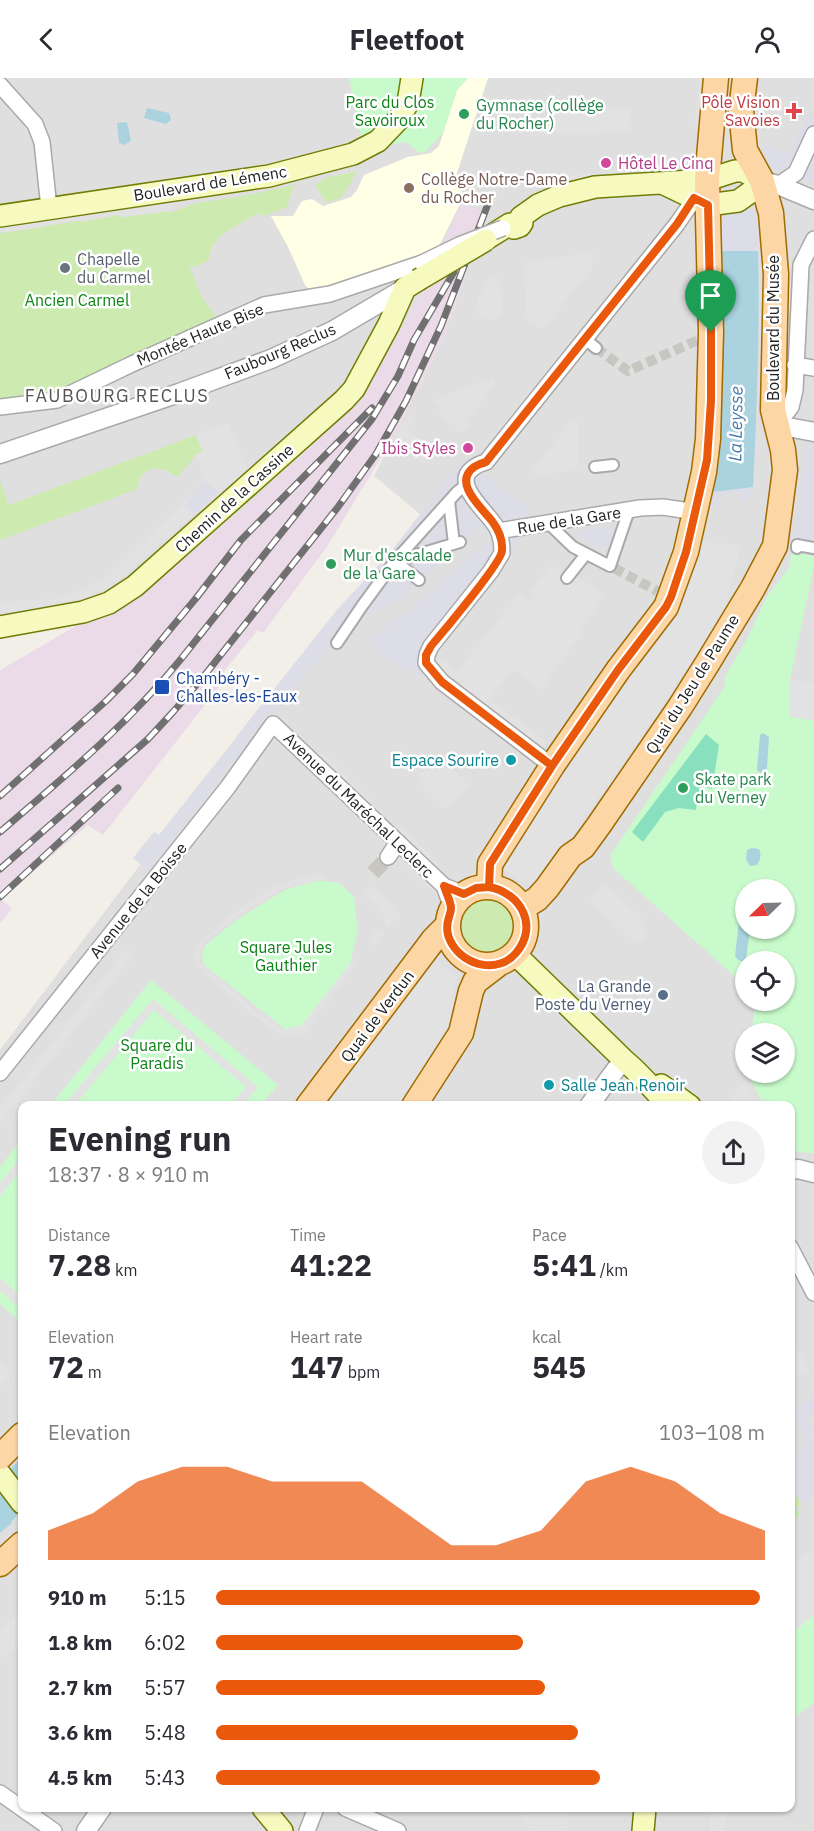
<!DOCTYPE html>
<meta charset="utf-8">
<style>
body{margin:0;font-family:"IBM Plex Sans",sans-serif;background:#f2f2f3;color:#2b2b33;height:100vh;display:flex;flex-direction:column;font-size:22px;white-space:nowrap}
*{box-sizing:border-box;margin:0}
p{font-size:20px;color:#7c7c81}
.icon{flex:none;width:33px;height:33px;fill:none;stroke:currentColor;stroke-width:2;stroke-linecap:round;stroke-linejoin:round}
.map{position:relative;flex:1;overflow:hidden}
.sheet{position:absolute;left:18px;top:1023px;width:777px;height:711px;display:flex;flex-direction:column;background:#fff;border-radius:12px;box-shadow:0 2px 4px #0004}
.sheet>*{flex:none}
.needle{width:39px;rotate:247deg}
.buttons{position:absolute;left:735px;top:801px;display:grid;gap:12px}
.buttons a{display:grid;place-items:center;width:60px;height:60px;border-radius:50%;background:#fff;box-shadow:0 2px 4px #0004;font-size:30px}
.pin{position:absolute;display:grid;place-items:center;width:51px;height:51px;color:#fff;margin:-62px -26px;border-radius:50% 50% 50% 0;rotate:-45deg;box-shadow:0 0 6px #0007}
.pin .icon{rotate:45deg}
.round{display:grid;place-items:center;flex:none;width:63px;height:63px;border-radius:32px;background:#f2f2f3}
.summary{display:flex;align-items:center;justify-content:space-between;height:102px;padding:0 30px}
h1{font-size:33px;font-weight:700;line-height:45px}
.figures{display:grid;grid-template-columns:repeat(3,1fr);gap:9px;height:102px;padding:6px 30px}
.figures div{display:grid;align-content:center}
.figures b{font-size:30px;font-weight:700}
.figures small{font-size:16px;font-weight:400}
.figures p{font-size:16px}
.chart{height:168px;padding:12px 30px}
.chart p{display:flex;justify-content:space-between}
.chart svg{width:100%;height:108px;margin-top:6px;fill:#ea580c;opacity:.7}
ul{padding:0 30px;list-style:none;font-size:20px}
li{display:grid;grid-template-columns:96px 72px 1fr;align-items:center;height:45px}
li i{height:15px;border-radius:8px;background:#ea580c}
header{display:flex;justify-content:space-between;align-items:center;height:78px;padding:0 30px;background:#fff;font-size:27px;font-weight:700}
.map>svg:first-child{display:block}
</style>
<header><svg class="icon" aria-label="back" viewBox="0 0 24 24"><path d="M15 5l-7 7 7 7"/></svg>Fleetfoot<svg class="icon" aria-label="person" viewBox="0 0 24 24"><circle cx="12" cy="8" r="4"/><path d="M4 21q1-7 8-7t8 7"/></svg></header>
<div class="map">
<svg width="814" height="1753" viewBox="0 0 814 1753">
<rect width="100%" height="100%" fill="#f2efe9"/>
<path fill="#e0dfdf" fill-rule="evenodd" d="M0,0H814V1753H0V972L251,640L337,532L390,475L420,436L374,398L443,261L470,185L422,215L358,324L265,412L134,522L113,534L0,550ZM746,812H784V850H746ZM746,884H784V922H746ZM746,956H784V994H746ZM22,1028H790V1730H22Z"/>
<path fill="#ebdbe8" d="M461,126L488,135L443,261L392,362L326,470L263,555L258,552L214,605L219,609L103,757L88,747L1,821L12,831L0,845V592L83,544L113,534L134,522L265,412L358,324L422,215Z"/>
<path fill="#ffffe5" d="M468,0H488L456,98L458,107L464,118L435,176L313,215L305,207L288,169L271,138H293L302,123L312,121L323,128L351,119L357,112L364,97L408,79L431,75L439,68L457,12Z"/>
<path fill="#cdebb0" d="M357,93L349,108L340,121L326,124L315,107L326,100Z
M294,107L287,129L264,138L258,135L221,157L212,169L208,183L193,189L189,187L202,219L217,240L50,318L0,323V155L118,137L123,139L169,133L172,134L196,125L243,118Z
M196,357L203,374L196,377L177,400C163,385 137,388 138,411L0,462V403L9,427Z
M457 848a31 31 0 1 1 62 0a31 31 0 1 1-62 0Z
M790,1409L802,1426L796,1430L800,1437L791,1444Z"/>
<path fill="#c8facc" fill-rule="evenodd" d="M349,0H468L457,12L443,55L424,75L418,74L407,64L366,70L361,58Z
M792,473L814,478V488L790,601V638L814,643V1076L791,1072L790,1028L764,1027L747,995L784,994V956L751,955L755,930L747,928L749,923L784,922V884H746L745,916L732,896L614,791L610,778L725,608V599L745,565L768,517L789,490ZM746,812H784V850H746Z
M319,802L340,805L354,819L358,852L349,890L299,952L285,951L204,887L202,877L205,868L236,842L285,812Z
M151,902L278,1007L260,1027L50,1028Z
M22,1061V1245L0,1226V1089Z
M814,1537V1625L791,1641L790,1556Z"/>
<path fill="#88e0be" d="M706,656L719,667L712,711L703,709C696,714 697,724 696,732L679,730L665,734L643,764L632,754Z"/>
<path fill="#e2e2e2" d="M700,0H704L699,46L695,45Z
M553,26L630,31L628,53L568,56L548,51Z
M651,91L659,99L571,106L564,99L611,92Z
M178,112L172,134L169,133L123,139L118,137L80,144L79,142L43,147L42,149L0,155V138Z
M675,155L678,158L494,388L491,385Z
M593,175L594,178L589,185L593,188L543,251L526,239L524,184Z
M490,200H500L502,238L488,242L477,236L476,228L485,205Z
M566,271L569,274L497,360L494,358Z
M493,300L495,307L466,343L470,347L462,355L438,336L442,330L433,322Z
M409,336L415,341L407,351L434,372L423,385L403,370L399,374L394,370L399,363L395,361Z
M573,342L579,346L577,390L537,399L531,394Z
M228,345L248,391L143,481L112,507L68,529L0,539V524L58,521L106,500L205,403L196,377L203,373L196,357Z
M701,463L741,468L724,532L717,547L609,707L598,720L536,814L504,792L523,752L683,520Z
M551,487L563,496L567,490L604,518L580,553L583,556L568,573L541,612L514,591L489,621L548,664L543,670L434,588L439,581L457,594L520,515L531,523L535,518L529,513Z
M790,601L814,606V643L790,638Z
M313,675H323L370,722L365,727Z
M447,685L469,707L445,731L423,710L418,696Z
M401,749L439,785L436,788L398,753Z
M382,756L434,807L430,811L378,760Z
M324,796L325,802L285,809L256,826L213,857L203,867L200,876L201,886L206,891L268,943L283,951L301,948L352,883L356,886L305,955L285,958L272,952L208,899L195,886L194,876L203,861L241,830L276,808L299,800Z
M603,804L644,842L645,862L635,865L590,822Z
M372,807L401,838L388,850L383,845L387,841L363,815Z
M377,850L385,855L375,869L368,864Z
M126,871L134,877L0,1046V1030Z
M426,879L440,885L457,899L453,910L454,944L398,1027L315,1028Z
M153,921L258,1009L243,1027H231L246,1009L154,932L75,1027H64Z
M741,1006L748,1008L757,1027H728Z
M22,1078V1091L0,1118V1105Z
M790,1149L814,1192V1201L791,1158Z
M0,1200L22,1219V1232L0,1213Z
M796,1267L809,1293L794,1300L791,1294V1270Z
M0,1283L12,1296L0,1308Z
M814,1470V1537L791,1556V1487Z
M22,1532V1556L20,1558L22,1563L0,1582V1551Z
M518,1730H570L567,1753H529Z
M702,1730H727L724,1753H709L711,1736L702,1734Z"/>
<path fill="#dddde8" d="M814,33V105L767,87L763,65L784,77L790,74L801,50Z
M720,132H756L758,173H721Z
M809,353L814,354V478L792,473Z
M465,380L530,433L533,456L529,453L508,477V482L492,503L483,496L476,497L446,534L447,541L426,592L420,599L411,592L408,595L366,563L408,534L481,469L495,461L485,446L477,451L398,523L369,536L352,541L278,631L241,679L238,678L148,793L133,780L154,754L159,757L337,532L390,475Z
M205,403L219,414L194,436L184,427Z
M753,409L755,410L754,413L746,423L741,425L739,414L719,418L721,428H713L708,426L707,415Z
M631,446L614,491L603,487L609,471L583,460L578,456L577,453Z
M814,1319V1334L806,1340L814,1351L809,1355L814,1362V1419L803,1427L791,1409V1383L799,1376L808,1364L792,1331Z"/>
<path fill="#aad3df" d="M147,30L169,35L171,42L166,46L144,40Z
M127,44L131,63L124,67L119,65L117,45Z
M721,173H758C760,252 757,330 753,409L714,414L722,309L724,241Z
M763,655L769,659L767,690L765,694L761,695L757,692L760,657Z
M752,770L759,771C762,777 760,782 757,787L750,788L746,781L747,772Z
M745,842L746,850L750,851L746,881L744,884L738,882L735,878L739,844Z
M22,1379V1432L11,1444L12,1445L0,1455V1401Z"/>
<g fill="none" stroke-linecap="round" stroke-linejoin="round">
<path stroke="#c8c6c1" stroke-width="10" stroke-dasharray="10 5" stroke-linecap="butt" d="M596,270L628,293L705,259
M614,490L657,513"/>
<path stroke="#c8c6c1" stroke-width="15" stroke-dasharray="15 8" stroke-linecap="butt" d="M373,795L388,779"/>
<g stroke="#a9a9a9" stroke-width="14">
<path id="pedestrian" d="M585,261L596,270
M595,389L613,387
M449,423L454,466
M549,446L573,469L610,488L629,432
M797,470V467L814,470
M395,483L419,502
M396,483L460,464
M567,500L586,476
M337,565L362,528L395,483L457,414L466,407"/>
</g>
<g stroke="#a9a9a9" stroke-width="18">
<path id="minor" d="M0,7L35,46L42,64L49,130
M778,107L796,95L814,56
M795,287L814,290
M0,329L57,322L132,286L264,227L330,216L422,185
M777,347L791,329L795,312L801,187L814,161
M498,453L640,430L663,429L696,434
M552,688L442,604L426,585L427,577L431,568L491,493L502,475C502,467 501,459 498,452C491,436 450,407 473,390C477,387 482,385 486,384L677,146L699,114
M388,779L398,764
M444,808L452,830
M0,995L228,709L273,646L444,808L464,816
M790,1169L814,1215
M0,1715L54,1753
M345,1730L398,1753
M307,1753L316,1730"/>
</g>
<g stroke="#a9a9a9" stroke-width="21">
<path id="tertiary" d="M762,103L778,107L814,122
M777,347L814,354
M0,376L179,315L271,281L332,253L405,210
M589,1028L616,991L626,984
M790,1092L798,1091L814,1095
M86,1753L102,1730"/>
</g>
<g stroke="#707d05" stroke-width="24">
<path id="secondary" d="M0,138L269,98L353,76L378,63L398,42L408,25L412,0
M486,161L510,146L514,150L520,148L522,145L521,139L538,127L559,118L595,109L707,102L735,93H743L762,103L752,113L738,123L708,127L664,106
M0,549L83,534L109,525L135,508L344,322L354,311L389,246L405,210L418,202
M515,876L626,984C642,997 654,1013 669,1028
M661,1007L690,1028
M0,1396L22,1425
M263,1730L282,1753
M643,1753L645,1730"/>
</g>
<g stroke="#a06b00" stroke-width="27">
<path id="primary" d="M448 848a39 39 0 1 1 78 0a39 39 0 1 1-78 0Z
M489,809L490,786L552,688L618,592L666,529L686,474L704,394L708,361L711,254L707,102L716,0
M522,830L537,821L547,810L570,778L583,769L599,747L680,629L707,586L753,510L775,468L785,392L783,372L773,332L776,196L771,135L762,103L745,72L741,32L745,0
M308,1028L434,861L447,848
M414,1028L461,955L471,913L475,904L501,884
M0,1379L22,1357
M0,1486L22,1466"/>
</g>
<use href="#pedestrian" stroke="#fff" stroke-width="10"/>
<use href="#minor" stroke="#fff" stroke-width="15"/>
<use href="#tertiary" stroke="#fff" stroke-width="18"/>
<use href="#secondary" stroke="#f7fabf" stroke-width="21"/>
<use href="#primary" stroke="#fcd6a4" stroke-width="24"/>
<g stroke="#707070" stroke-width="7">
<path id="rail" d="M0,718L106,623L133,596L197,519L241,462L372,330
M0,754C64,699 127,647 181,581L372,341L398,298L414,262L454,194
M0,791L148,661L173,634L204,598L338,429L376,376L406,323L441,248L488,126
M0,819L118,710"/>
</g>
<use href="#rail" stroke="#fff" stroke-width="4.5" stroke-dasharray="14" stroke-linecap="butt"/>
<g stroke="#a9a9a9" stroke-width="18" stroke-linecap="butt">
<path id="minor-bridge" d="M422,185L459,167L503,150"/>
</g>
<g stroke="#707d05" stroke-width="24" stroke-linecap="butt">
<path id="secondary-bridge" d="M418,202L486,162"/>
</g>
<use href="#minor-bridge" stroke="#fff" stroke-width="15"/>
<use href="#secondary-bridge" stroke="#f7fabf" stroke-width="21"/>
</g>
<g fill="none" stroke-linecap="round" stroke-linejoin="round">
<g stroke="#fff" stroke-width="12">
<path id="route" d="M711,254V323L707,382L686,474L671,519L666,529L618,592L552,688L490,786L489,809L476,810L464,816L444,808C446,815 451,824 451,830C451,834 450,836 449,839C446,848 447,858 452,866C465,888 498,896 516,875C539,848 521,815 489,809L490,786L552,688L442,604L426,585V577L431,568C443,554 501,485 502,473C503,462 498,451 492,443C482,430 452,405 474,389C477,387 482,385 486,384L677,146L694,120L708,127L711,254"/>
</g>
<use href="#route" stroke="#ea580c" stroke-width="8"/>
</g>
<path fill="#e0444e" stroke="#fff" stroke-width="2" d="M791 24h6v6h6v6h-6v6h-6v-6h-6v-6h6z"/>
<g fill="#2e9e5b" stroke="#fff" stroke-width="2">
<circle cx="464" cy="36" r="6"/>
<circle cx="331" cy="486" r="6"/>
<circle cx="683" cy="710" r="6"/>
</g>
<g fill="#d1479c" stroke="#fff" stroke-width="2">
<circle cx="606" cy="85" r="6"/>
<circle cx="468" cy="370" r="6"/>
</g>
<circle fill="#8d6e63" stroke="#fff" stroke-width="2" cx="409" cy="110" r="6"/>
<circle fill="#6b7280" stroke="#fff" stroke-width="2" cx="65" cy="190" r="6"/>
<rect fill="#1a4fb4" stroke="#fff" stroke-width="2" x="154" y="601" width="16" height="16" rx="3"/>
<g fill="#0f9aa8" stroke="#fff" stroke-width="2">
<circle cx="511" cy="682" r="6"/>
<circle cx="549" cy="1007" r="6"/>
</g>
<circle fill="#5c6f8a" stroke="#fff" stroke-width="2" cx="663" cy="917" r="6"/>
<g text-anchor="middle" stroke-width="5" stroke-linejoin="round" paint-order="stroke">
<g font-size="16" fill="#0c8416" stroke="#fff">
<text x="390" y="30">Parc du Clos<tspan x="390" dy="18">Savoiroux</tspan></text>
<text x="77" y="228">Ancien Carmel</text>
<text x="286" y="875">Square Jules<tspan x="286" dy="18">Gauthier</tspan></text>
<text x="157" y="973">Square du<tspan x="157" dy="18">Paradis</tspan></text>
</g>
<g font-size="16" fill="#be3a42" stroke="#fff" text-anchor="end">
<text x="780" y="30">Pôle Vision<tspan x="780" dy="18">Savoies</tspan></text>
</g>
<g font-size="16" fill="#27864d" stroke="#fff" text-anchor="start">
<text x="476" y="33">Gymnase (collège<tspan x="476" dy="18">du Rocher)</tspan></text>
<text x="343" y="483">Mur d'escalade<tspan x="343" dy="18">de la Gare</tspan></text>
<text x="695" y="707">Skate park<tspan x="695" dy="18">du Verney</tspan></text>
</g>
<g font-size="16" fill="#b23c85" stroke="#fff" text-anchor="start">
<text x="618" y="91">Hôtel Le Cinq</text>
<text x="456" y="376" text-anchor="end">Ibis Styles</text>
</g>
<g font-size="16" fill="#785e54" stroke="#fff" text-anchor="start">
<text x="421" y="107">Collège Notre-Dame<tspan x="421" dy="18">du Rocher</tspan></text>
</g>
<g font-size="16" fill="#222" stroke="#fff">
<text transform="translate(210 105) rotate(-9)" y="6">Boulevard de Lémenc</text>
<text transform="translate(773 250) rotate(-90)" y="6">Boulevard du Musée</text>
<text transform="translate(200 256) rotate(-23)" y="6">Montée Haute Bise</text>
<text transform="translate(280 273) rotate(-23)" y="6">Faubourg Reclus</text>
<text transform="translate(234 420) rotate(-42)" y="6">Chemin de la Cassine</text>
<text transform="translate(569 442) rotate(-9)" y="6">Rue de la Gare</text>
<text transform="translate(692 606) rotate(-58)" y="6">Quai du Jeu de Paume</text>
<text transform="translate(359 727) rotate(44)" y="6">Avenue du Maréchal Leclerc</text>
<text transform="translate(138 822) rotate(-51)" y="6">Avenue de la Boisse</text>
<text transform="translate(377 938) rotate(-53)" y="6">Quai de Verdun</text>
</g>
<g font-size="16" fill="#5b616d" stroke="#fff" text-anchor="start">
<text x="77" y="187">Chapelle<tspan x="77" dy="18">du Carmel</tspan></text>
</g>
<g font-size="16" fill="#164399" stroke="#fff" text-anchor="start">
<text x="176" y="606">Chambéry -<tspan x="176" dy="18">Challes-les-Eaux</tspan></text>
</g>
<g font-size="16" fill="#0d838f" stroke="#fff" text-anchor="end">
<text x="499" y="688">Espace Sourire</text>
<text x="561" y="1013" text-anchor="start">Salle Jean Renoir</text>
</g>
<g font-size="16" fill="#4e5e75" stroke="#fff" text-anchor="end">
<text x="651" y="914">La Grande<tspan x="651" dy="18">Poste du Verney</tspan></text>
</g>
<g font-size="18" letter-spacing="1.5" fill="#555" stroke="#fff">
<text x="117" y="324">FAUBOURG RECLUS</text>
</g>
<g font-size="18" font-style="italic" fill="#4a7aab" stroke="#fff">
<text transform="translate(736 346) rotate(-89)" y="6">La Leysse</text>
</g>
</g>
</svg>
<div class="buttons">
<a><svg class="needle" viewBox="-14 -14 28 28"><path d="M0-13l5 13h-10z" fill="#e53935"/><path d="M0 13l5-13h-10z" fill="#7c7c81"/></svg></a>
<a><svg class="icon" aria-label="locate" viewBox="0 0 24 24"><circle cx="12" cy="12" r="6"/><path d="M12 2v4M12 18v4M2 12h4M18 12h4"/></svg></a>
<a><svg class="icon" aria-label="layers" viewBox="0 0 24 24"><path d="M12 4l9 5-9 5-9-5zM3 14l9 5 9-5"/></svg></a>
</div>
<div class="pin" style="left:711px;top:254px;background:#1e9e55"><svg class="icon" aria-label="arrive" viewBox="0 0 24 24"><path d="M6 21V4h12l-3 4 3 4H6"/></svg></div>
<section class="sheet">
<div class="summary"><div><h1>Evening run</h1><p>18:37 · 8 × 910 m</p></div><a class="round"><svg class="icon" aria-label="share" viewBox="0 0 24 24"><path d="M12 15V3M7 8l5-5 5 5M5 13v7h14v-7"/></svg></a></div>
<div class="figures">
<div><p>Distance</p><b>7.28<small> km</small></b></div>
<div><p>Time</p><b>41:22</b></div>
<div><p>Pace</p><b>5:41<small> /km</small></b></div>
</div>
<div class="figures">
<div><p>Elevation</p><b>72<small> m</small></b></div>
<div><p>Heart rate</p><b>147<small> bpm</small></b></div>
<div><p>kcal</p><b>545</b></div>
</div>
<div class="chart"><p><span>Elevation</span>103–108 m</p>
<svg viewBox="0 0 160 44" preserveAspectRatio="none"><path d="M0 44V32L10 25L20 12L30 6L40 6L50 12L60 12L70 12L80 25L90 38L100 38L110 32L120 12L130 6L140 12L150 25L160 32V44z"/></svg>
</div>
<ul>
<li><b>910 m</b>5:15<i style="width:99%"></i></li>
<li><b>1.8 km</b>6:02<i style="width:56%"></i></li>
<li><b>2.7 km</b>5:57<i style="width:60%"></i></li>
<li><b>3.6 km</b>5:48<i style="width:66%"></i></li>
<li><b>4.5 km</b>5:43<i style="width:70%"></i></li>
</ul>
</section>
</div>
